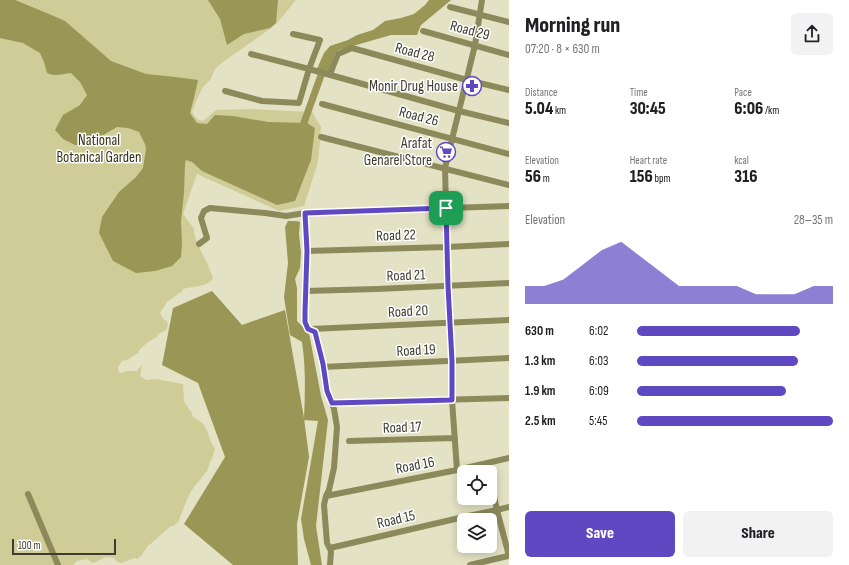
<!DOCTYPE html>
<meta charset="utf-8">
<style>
body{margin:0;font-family:"Sofia Sans Condensed",sans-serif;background:#f2f2f2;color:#202124;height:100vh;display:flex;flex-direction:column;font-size:15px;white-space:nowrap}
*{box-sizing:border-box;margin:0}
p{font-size:13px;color:#757577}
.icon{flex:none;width:22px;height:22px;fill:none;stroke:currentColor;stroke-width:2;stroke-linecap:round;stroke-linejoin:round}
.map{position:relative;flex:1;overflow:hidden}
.sheet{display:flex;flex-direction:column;background:#fff;width:340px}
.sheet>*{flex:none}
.fabs{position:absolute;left:457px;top:465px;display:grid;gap:8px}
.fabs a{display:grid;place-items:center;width:40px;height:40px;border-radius:6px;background:#fff;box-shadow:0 2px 10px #0003;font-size:20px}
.scale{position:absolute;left:12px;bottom:10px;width:104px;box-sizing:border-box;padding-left:4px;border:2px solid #3c3c30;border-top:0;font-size:11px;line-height:14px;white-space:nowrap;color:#3c3c30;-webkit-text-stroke:3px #fff;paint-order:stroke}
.pin{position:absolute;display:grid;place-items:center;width:34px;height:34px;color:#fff;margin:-17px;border-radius:8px;box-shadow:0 2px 6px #0006}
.round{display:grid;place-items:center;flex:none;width:42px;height:42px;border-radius:6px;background:#f2f2f2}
.headline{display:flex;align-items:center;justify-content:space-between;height:68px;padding:0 16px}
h1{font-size:22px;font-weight:800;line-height:30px}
.figures{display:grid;grid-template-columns:repeat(3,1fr);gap:6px;height:68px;padding:4px 16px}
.figures div{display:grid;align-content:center}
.figures b{font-size:17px;font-weight:800}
.figures small{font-size:11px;font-weight:400}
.figures p{font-size:11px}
.chart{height:112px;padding:8px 16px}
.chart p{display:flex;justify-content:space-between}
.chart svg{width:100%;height:72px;margin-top:4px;fill:#5e49c2;opacity:.7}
.primary-button{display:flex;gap:8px;margin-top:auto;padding:8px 16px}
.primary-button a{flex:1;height:46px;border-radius:6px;background:#5e49c2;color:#fff;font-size:16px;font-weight:800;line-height:46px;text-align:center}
.primary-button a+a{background:#f2f2f2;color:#202124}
ul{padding:0 16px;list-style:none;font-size:13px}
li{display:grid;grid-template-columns:64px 48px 1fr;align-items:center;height:30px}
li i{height:10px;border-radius:5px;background:#5e49c2}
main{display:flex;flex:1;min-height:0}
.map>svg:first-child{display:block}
</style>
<main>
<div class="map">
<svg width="509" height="565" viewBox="0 0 509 565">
<rect width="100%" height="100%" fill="#e3e2c4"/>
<path fill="#cfcc97" d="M0,0H296L277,23L271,28L223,62L215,69L210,80L203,87L197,99L192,112L197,119L203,121L216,110L251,109L312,112L321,127L318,162L304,206L279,211L197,174L183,214L194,229C193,238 203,254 207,263C209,268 211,273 213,278C209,287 192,286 183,289L182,291L178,294L167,302L160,313L163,319L167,321L168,325L166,330L158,334L157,337L148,342L140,349L138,353L127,360L122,361L118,367L119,372L120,373L127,371H137L142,365L140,376L146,380L156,379L183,384L184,402L192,413V416C196,419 203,422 205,427C210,434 209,442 215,448L212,459L210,462L207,471L194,487L189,495L178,522L173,526H171L147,547L141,556L137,559L134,558L122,563L117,562L114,558L106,557L93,563L86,559L77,561L73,565H0Z"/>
<path fill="#9a9655" d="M0,0H15L49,14L65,21L111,61L146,74L175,77L198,80L194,98L190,113L197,123L207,124L215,115L233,116L268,122L307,123L315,128L311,160L295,201L277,205L202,171L192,162L186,160L185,164L184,193L181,221L182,244L181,257L172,266L155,271L136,273L113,261L99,233L102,217L119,192L136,177L143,168L146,149L145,144L139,132L128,128L117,127L86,145H75L63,139L55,130L63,115L80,105L87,95L80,82L71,73C62,74 55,77 47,73L44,62L40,53L23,43L0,38Z
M208,0H278L276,23L270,28L244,34L227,45L220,19Z
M429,0H451L450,1L421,25L417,35H391L339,50L335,53L328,74L316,71L324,53L330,46L348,40L357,35L373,30L385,21L401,18L414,14L425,5Z
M288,221H296L300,222L299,234L301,253L300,268L295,279L297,288V321L309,333L321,396L328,420L316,526L322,565H311L304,539L301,519L318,421L304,420C305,394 306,368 302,342L290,335L284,297L288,263L285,227Z
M212,291L242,325L285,310L304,418L309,457L297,524L298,565H233L184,524L225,457L198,383L162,365L173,308Z"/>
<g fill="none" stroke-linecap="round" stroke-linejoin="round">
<path stroke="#9a9655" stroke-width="7" d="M301,131L324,67"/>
<path stroke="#8c8a5b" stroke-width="6" d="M450,7L509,22
M423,31L509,55
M251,54L309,69L320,40L293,34
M330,75L332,69L338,54L352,48L467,80L509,90
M225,91L262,101L299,103L309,69L459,111L509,123
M322,104L509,154
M321,137L509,185
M305,213L307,251L305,312V322L308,329L315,332L323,365L327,391L334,409L337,427L334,468L329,490L326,496L324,505L327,543L331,551L330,565
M199,244L207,238L201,218L204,211L210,208L265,213L286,216L305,213L509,206
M307,251L447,247L509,244
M305,291L377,289L509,283
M311,329L509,320
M323,367L509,358
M332,403L509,398
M349,441L455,438
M487,463L489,472
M457,470L452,400V361L448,286L445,168L475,45L482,0
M490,477L497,510L509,507
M28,494L58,565
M326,496L457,470L509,458
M330,548L468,516L497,510L509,556
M470,565L508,556"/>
</g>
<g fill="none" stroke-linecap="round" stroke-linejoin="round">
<g stroke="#fff" stroke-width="8">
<path id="route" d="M446,208L448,286L452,361V400L332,403L327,391L323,364L315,332L308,329L305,322V312L307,251L305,213Z"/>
</g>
<use href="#route" stroke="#5e49c2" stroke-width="5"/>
</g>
<defs>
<g id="pharmacy-ring" transform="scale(1)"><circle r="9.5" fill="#fff" stroke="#5e49c2" stroke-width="1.5"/><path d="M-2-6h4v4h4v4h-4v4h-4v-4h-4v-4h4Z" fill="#5e49c2"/></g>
<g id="supermarket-ring" transform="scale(1)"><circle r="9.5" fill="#fff" stroke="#5e49c2" stroke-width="1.5"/><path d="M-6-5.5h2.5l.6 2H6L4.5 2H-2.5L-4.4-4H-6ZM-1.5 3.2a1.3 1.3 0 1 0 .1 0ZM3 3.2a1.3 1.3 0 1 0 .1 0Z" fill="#5e49c2"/></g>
</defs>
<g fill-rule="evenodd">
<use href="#pharmacy-ring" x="472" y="86"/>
<use href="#supermarket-ring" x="446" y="152"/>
</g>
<g text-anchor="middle" stroke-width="3" stroke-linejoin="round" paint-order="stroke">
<g font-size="15" fill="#3c3c30" stroke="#fff">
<text transform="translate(470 30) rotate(15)" y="5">Road 29</text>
<text transform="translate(415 52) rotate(15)" y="5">Road 28</text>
<text transform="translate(419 116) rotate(15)" y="5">Road 26</text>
<text transform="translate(396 235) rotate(-2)" y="5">Road 22</text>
<text transform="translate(406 275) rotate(-2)" y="5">Road 21</text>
<text transform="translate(408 311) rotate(-3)" y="5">Road 20</text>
<text transform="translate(416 350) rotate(-3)" y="5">Road 19</text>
<text transform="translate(402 427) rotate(-2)" y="5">Road 17</text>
<text transform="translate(415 465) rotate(-11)" y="5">Road 16</text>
<text transform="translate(396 519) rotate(-13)" y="5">Road 15</text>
</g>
<g font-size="15" fill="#3c3c30" stroke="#fff" text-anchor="end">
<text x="458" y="91">Monir Drug House</text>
<text x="432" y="148">Arafat<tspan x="432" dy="17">Genarel Store</tspan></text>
</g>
<g font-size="15" fill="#343214" stroke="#fff">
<text x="99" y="145">National<tspan x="99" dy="17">Botanical Garden</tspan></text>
</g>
</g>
</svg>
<div class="fabs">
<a><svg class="icon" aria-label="locate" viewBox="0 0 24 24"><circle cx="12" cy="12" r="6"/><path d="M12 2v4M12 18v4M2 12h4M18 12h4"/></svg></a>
<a><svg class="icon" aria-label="layers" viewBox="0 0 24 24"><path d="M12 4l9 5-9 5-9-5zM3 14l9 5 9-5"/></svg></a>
</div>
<div class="scale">100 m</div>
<div class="pin" style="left:446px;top:208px;background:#1e9e55"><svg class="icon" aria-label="arrive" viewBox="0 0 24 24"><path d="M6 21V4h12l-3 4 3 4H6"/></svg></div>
</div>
<section class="sheet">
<div class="headline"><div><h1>Morning run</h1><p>07:20 · 8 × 630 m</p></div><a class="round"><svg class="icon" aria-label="share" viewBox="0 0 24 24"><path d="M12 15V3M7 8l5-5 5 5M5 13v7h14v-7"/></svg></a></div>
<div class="figures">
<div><p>Distance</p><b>5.04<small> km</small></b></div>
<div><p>Time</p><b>30:45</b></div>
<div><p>Pace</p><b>6:06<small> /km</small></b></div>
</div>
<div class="figures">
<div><p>Elevation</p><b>56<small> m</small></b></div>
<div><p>Heart rate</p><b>156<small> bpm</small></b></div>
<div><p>kcal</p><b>316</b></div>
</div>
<div class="chart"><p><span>Elevation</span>28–35 m</p>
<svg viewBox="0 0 160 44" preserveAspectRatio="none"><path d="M0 44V33L10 33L20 29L30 20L40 11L50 6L60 15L70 24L80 33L90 33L100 33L110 33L120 38L130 38L140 38L150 33L160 33V44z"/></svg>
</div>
<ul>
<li><b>630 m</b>6:02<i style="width:83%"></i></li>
<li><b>1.3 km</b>6:03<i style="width:82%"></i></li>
<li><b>1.9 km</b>6:09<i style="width:76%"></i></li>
<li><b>2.5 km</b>5:45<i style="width:100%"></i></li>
</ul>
<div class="primary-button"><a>Save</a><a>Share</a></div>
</section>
</main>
